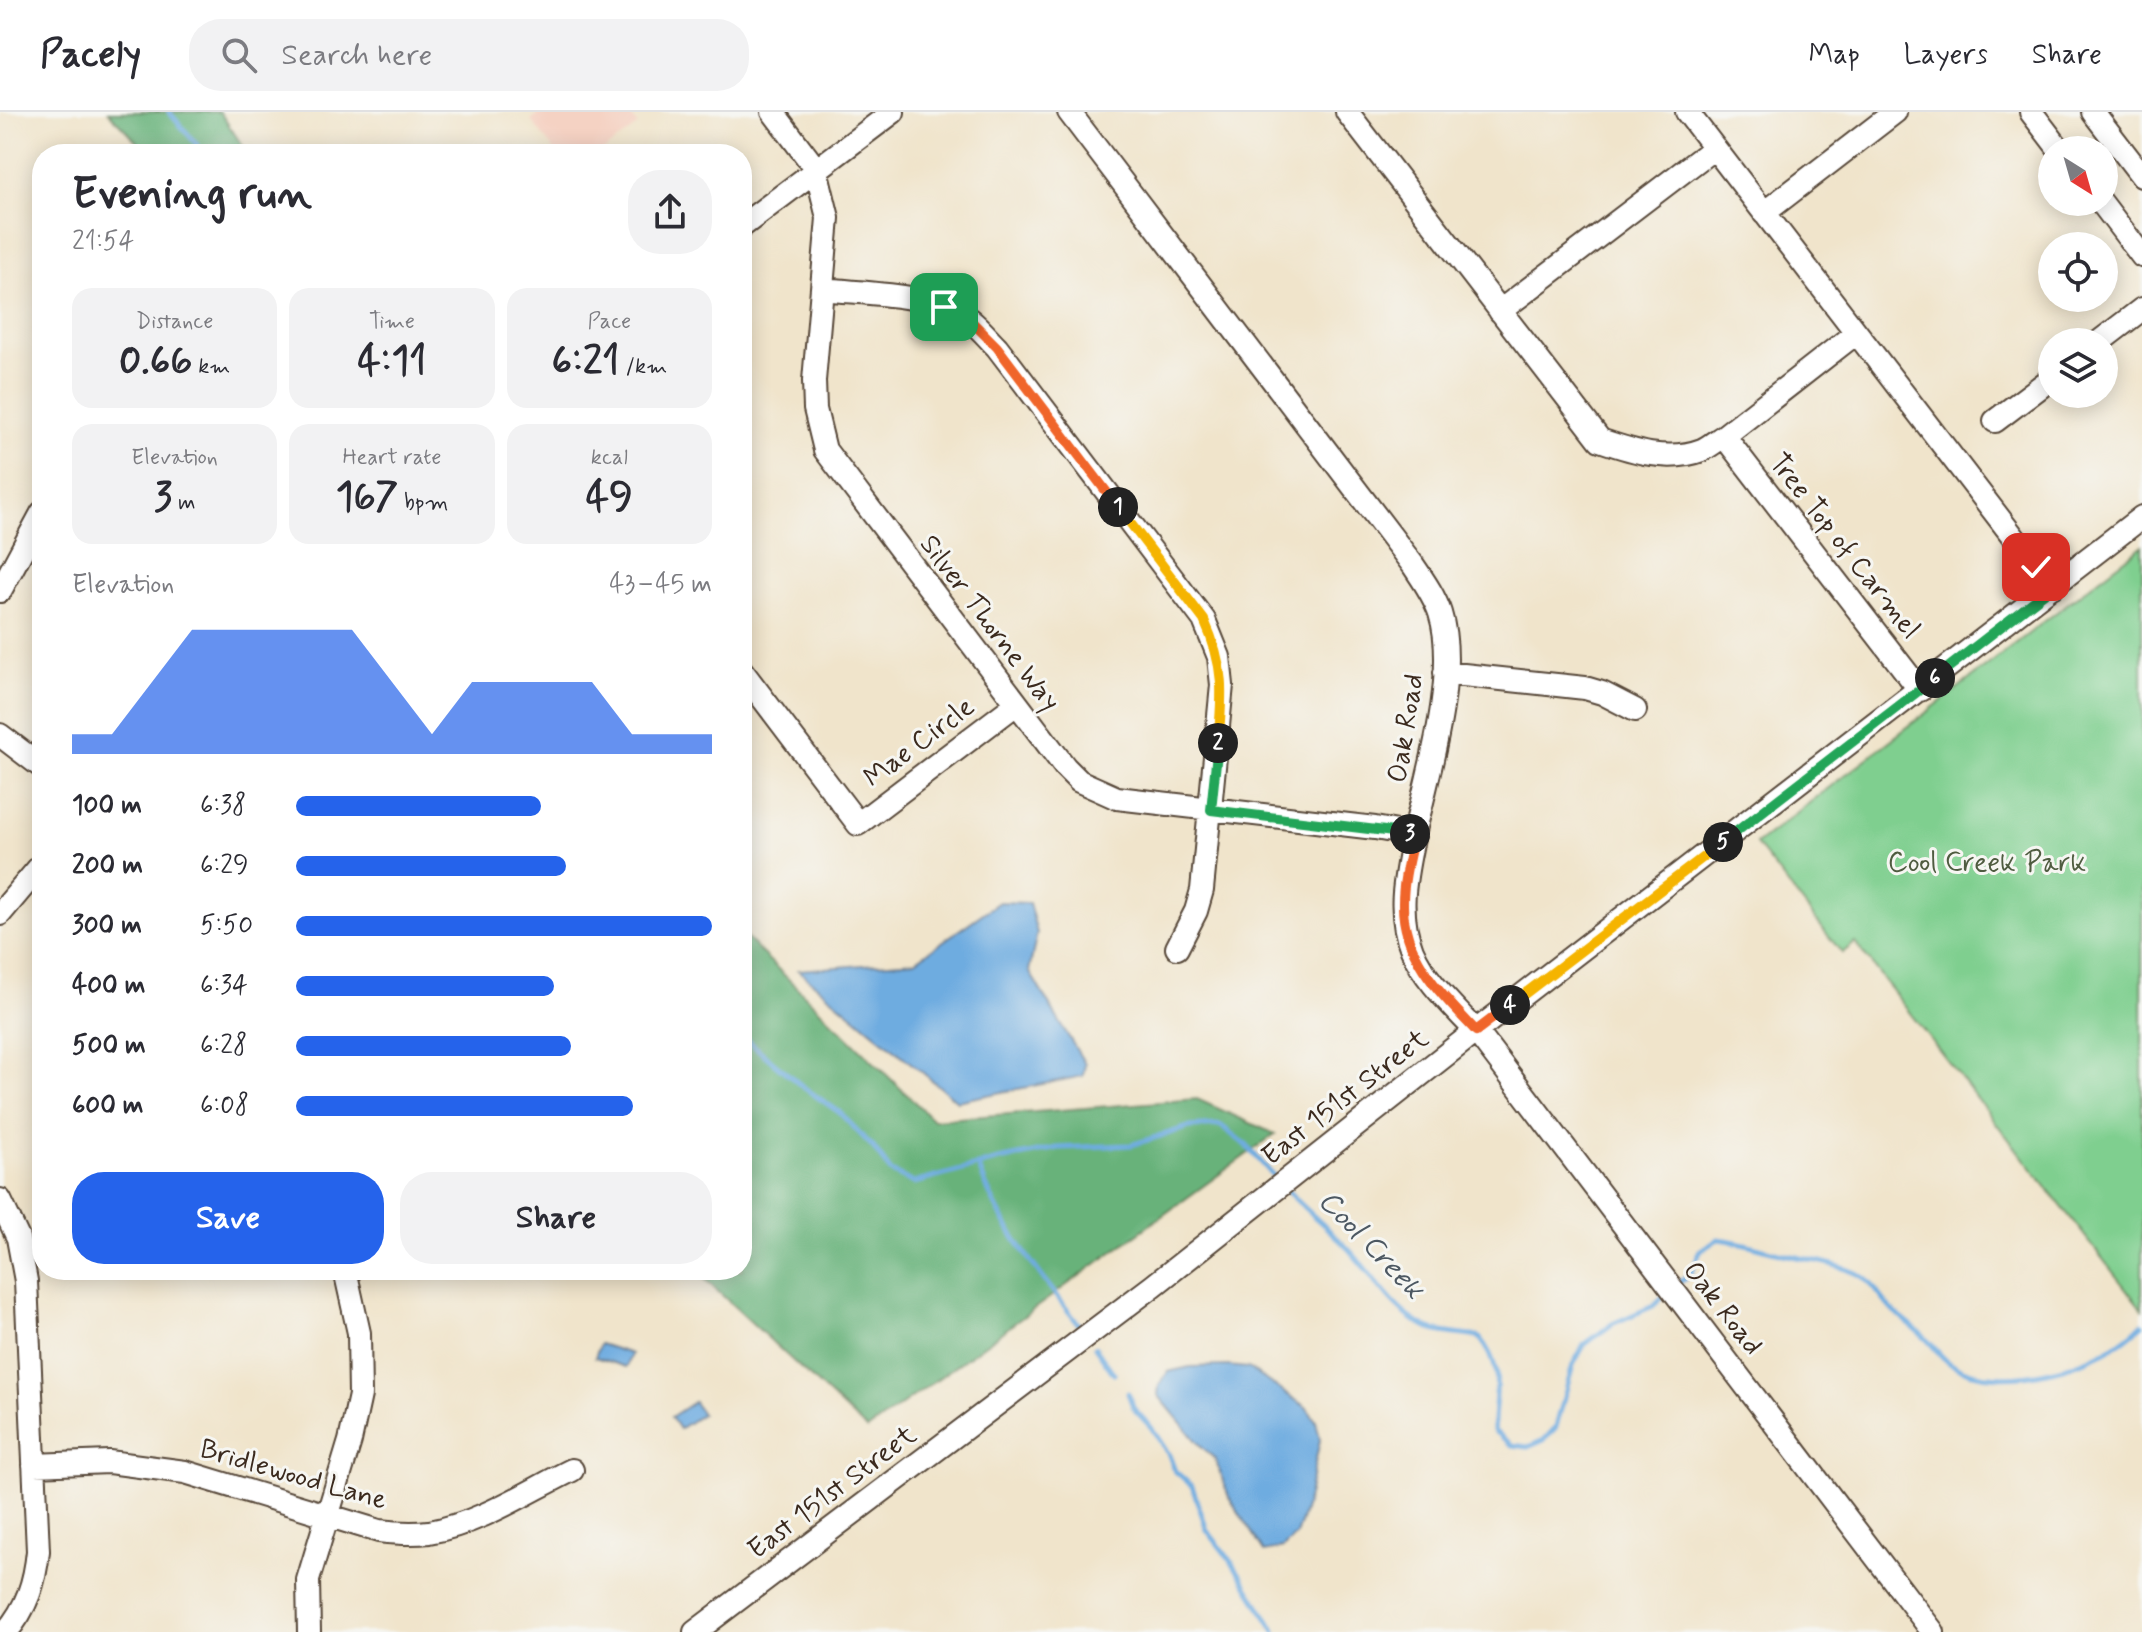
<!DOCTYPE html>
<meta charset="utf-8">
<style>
body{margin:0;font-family:Mynerve,sans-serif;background:#f2f2f3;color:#2b2b33;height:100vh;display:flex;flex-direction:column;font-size:30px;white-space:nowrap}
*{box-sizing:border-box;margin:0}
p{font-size:26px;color:#7c7c81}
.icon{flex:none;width:44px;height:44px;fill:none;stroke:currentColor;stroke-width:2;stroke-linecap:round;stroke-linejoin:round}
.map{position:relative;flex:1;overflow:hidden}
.drawer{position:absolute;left:32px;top:32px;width:720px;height:1136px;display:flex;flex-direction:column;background:#fff;border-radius:32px;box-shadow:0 4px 20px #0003}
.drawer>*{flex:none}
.needle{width:52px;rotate:143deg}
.controls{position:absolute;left:2038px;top:24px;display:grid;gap:16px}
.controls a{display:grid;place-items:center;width:80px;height:80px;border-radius:50%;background:#fff;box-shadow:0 4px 20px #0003;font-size:40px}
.pin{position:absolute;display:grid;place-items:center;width:68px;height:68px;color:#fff;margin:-34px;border-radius:16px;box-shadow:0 4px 12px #0006}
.km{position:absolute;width:40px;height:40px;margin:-20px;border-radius:50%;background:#222;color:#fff;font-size:22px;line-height:40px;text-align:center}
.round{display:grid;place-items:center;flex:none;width:84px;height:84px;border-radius:32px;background:#f2f2f3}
.head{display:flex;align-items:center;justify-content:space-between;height:136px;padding:0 40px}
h1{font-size:44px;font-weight:700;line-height:60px}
.metrics{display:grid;grid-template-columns:repeat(3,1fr);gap:12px;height:136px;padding:8px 40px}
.metrics div{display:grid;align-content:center;border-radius:20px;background:#f2f2f3;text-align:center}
.metrics b{font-size:40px;font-weight:700}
.metrics small{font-size:22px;font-weight:400}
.metrics p{font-size:22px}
.chart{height:224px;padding:16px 40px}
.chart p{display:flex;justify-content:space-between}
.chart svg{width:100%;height:144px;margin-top:8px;fill:#2563eb;opacity:.7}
.action{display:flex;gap:16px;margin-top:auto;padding:16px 40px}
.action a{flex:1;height:92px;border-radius:32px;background:#2563eb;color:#fff;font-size:32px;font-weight:700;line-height:92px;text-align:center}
.action a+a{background:#f2f2f3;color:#2b2b33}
ul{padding:0 40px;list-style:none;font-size:26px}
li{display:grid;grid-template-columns:128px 96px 1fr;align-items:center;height:60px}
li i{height:20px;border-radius:10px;background:#2563eb}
header{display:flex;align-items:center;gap:48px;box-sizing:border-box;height:112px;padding:0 40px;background:#fff;border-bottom:2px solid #e1e1e2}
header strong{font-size:38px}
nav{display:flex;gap:44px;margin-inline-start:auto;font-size:28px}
.search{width:560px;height:72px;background:#f2f2f3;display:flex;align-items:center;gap:20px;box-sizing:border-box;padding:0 28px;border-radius:32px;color:#7c7c81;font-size:30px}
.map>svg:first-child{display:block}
</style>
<header>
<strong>Pacely</strong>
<div class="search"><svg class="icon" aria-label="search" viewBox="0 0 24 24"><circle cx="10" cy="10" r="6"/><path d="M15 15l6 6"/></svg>Search here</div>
<nav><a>Map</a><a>Layers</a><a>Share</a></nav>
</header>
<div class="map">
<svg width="2142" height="1520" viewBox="0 0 2142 1520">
<rect width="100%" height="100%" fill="#f6f6f2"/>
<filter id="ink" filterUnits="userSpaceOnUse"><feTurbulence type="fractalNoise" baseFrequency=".0125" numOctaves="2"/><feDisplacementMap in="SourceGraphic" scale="16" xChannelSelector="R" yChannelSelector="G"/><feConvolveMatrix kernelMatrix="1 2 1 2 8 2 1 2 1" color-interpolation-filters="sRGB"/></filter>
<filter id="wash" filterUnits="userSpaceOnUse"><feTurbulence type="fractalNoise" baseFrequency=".006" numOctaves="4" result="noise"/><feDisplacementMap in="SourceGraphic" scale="32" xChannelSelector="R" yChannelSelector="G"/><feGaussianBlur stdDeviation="1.8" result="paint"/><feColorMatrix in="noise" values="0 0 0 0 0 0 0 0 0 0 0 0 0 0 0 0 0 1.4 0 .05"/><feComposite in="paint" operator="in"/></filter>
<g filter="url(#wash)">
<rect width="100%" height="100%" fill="#f0e4cb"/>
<path fill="#f5d2c3" d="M542,0H628L638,13L599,42H557L531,8Z"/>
<path fill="#7fcf8f" stroke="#5d7c56" stroke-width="2" d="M2142,434V1197L1855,831L1842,841L1756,732Z"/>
<path fill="#67b27a" stroke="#516e4c" stroke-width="2" d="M108,0H220L248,42H149Z
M742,822L933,1008L1197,987L1275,1022L867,1318L695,1158H742Z"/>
<path fill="#6eace0" stroke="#546b7f" stroke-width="2" d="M999,790L1029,791L1037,821L1029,859L1085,952L1083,964L957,989L798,858L915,849Z
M600,1232L631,1242L626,1255L595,1245Z
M1227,1254L1248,1256L1306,1295L1316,1309L1320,1328L1306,1393L1296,1423L1283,1436L1264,1440L1229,1385L1215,1347L1197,1330L1158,1283L1159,1273L1168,1260L1190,1255Z
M694,1290L702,1302L679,1317L671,1305Z"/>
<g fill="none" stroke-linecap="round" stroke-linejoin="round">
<path stroke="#6eace0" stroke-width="5" d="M169,0L205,42
M742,924L803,975L839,1000L873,1035L891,1060L914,1071L999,1048L1058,1036L1131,1033L1189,1015L1220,1013L1246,1033L1276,1067
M979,1055C999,1114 1042,1165 1080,1214
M1286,1077C1306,1100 1332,1118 1352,1141C1376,1167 1392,1198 1425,1215C1439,1222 1463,1222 1479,1225C1507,1260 1493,1279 1494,1319L1512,1333L1528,1335L1544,1328L1556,1315L1573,1253L1584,1233L1612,1212L1653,1194L1668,1180
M1675,1174L1691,1160L1700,1139L1718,1127C1741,1129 1761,1137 1783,1142C1809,1148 1836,1151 1860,1163C1873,1170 1882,1188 1892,1198C1903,1208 1915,1216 1925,1226C1934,1234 1941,1246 1951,1252C2000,1283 2105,1253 2142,1212
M1095,1235L1114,1262
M1128,1281L1134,1297L1151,1315L1169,1343L1175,1359L1192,1374L1207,1418L1234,1453L1275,1519"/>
</g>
</g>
<g filter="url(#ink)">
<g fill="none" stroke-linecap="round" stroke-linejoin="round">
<g stroke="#564638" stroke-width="26">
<path id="minor" d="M773,0L816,57L828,106L814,269L815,297L825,338L1065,655L1079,669L1117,686L1375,716L1414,723
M1069,0L1413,453C1423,468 1434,483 1440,501C1460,564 1425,671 1411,736C1404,771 1398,803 1412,838C1425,869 1453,894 1476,919L1933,1520
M1347,0L1600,328C1632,339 1668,351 1702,338C1709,335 1717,328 1724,324L1856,221
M1687,0L2052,475
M2031,0L2060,38
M2093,0L2142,64
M2101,90L2142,144
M1764,101L1895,0
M742,114L893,0
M823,177C866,182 935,181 970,208C980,216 988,226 997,235L1204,508L1219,545L1222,573L1202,778L1196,799L1177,836
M1500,199L1714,36
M2099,230L2142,197
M1995,309L2052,266
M1724,324L1920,578
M0,479L42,401
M742,559L858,712L1015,593
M1445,561L1585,576L1602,581L1635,598
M0,623L42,655
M0,802L42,752
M0,1088L18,1126L26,1169L38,1439C35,1470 27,1496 6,1520
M34,1353L109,1350L185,1360L379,1419C396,1421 413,1422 429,1420C479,1412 527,1380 572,1358
M309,1520L308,1468L350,1329L360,1283L359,1221L345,1158
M695,1520L1153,1174L1476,919L2142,405"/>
</g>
<use href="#minor" stroke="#fff" stroke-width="22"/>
</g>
</g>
<g fill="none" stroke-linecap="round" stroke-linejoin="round" filter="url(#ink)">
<g stroke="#fff" stroke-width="16">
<path id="split-1" d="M944,195L969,207L997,235L1118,395"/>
</g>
<g stroke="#fff" stroke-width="16">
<path id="split-2" d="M1118,395L1204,508C1225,554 1223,582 1218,631"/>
</g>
<g stroke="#fff" stroke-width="16">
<path id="split-3" d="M1218,631L1211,698L1410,722"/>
</g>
<g stroke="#fff" stroke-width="16">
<path id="split-4" d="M1410,722L1414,723C1409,746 1403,768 1403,791C1402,845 1442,883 1476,919L1510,893"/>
</g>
<g stroke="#fff" stroke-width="16">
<path id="split-5" d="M1510,893L1723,730"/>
</g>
<g stroke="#fff" stroke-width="16">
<path id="split-6" d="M1723,730L1935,566"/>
</g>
<g stroke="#fff" stroke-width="16">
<path id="split-7" d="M1935,566L2052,475L2036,455"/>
</g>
<use href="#split-1" stroke="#f0652b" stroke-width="10"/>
<use href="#split-2" stroke="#f5b400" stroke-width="10"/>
<use href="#split-3" stroke="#22a559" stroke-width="10"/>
<use href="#split-4" stroke="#f0652b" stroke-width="10"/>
<use href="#split-5" stroke="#f5b400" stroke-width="10"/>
<use href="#split-6" stroke="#22a559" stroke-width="10"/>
<use href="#split-7" stroke="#22a559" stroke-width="10"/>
</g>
<g text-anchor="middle" stroke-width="6" stroke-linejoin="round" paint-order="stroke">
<g font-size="28" fill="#3b2a1e" stroke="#f6f6f2">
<text transform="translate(1846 433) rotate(52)" y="10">Tree Top of Carmel</text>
<text transform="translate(991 510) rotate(53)" y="10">Silver Thorne Way</text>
<text transform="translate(1404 616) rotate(-81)" y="10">Oak Road</text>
<text transform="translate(918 629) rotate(-37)" y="10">Mae Circle</text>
<text transform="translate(1344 984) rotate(-38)" y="10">East 151st Street</text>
<text transform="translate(1724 1195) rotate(52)" y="10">Oak Road</text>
<text transform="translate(294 1361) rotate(16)" y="10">Bridlewood Lane</text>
<text transform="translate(831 1379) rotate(-37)" y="10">East 151st Street</text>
</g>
<g font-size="28" fill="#4f5c40" stroke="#f6f6f2">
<text x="1987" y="759">Cool Creek Park</text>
</g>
<g font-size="30" font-style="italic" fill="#4d5862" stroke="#f6f6f2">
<text transform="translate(1372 1132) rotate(46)" y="10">Cool Creek</text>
</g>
</g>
</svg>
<div class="controls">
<a><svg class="needle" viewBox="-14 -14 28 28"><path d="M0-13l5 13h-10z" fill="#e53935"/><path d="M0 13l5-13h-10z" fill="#7c7c81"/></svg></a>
<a><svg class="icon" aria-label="locate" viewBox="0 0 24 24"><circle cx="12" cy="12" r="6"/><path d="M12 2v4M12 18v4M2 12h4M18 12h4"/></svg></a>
<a><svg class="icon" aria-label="layers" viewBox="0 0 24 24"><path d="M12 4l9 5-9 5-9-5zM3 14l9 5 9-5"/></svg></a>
</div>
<div class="pin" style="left:944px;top:195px;background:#1e9e55"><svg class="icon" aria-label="arrive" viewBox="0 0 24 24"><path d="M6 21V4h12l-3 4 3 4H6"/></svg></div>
<div class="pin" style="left:2036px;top:455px;background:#d93025"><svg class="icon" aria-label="check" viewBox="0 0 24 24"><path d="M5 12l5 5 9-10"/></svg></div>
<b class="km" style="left:1118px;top:395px">1</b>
<b class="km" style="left:1218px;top:631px">2</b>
<b class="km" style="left:1410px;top:722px">3</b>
<b class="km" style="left:1510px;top:893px">4</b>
<b class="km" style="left:1723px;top:730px">5</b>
<b class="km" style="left:1935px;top:566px">6</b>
<section class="drawer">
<div class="head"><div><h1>Evening run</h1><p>21:54</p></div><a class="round"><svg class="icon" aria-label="share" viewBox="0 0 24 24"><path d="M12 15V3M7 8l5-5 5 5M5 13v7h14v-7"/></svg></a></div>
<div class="metrics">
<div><p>Distance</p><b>0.66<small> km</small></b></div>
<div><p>Time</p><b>4:11</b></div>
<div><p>Pace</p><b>6:21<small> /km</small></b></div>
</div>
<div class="metrics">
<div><p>Elevation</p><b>3<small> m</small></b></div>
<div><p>Heart rate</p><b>167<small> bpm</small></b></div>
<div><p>kcal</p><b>49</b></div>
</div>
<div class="chart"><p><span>Elevation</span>43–45 m</p>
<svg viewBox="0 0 160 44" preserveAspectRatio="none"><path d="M0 44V38L10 38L20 22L30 6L40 6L50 6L60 6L70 6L80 22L90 38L100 22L110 22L120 22L130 22L140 38L150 38L160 38V44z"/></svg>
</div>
<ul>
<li><b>100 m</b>6:38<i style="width:59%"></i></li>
<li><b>200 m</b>6:29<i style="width:65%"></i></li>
<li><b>300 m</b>5:50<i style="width:100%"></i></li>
<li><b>400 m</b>6:34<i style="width:62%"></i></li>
<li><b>500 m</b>6:28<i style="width:66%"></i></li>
<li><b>600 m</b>6:08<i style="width:81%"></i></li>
</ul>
<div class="action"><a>Save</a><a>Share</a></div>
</section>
</div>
